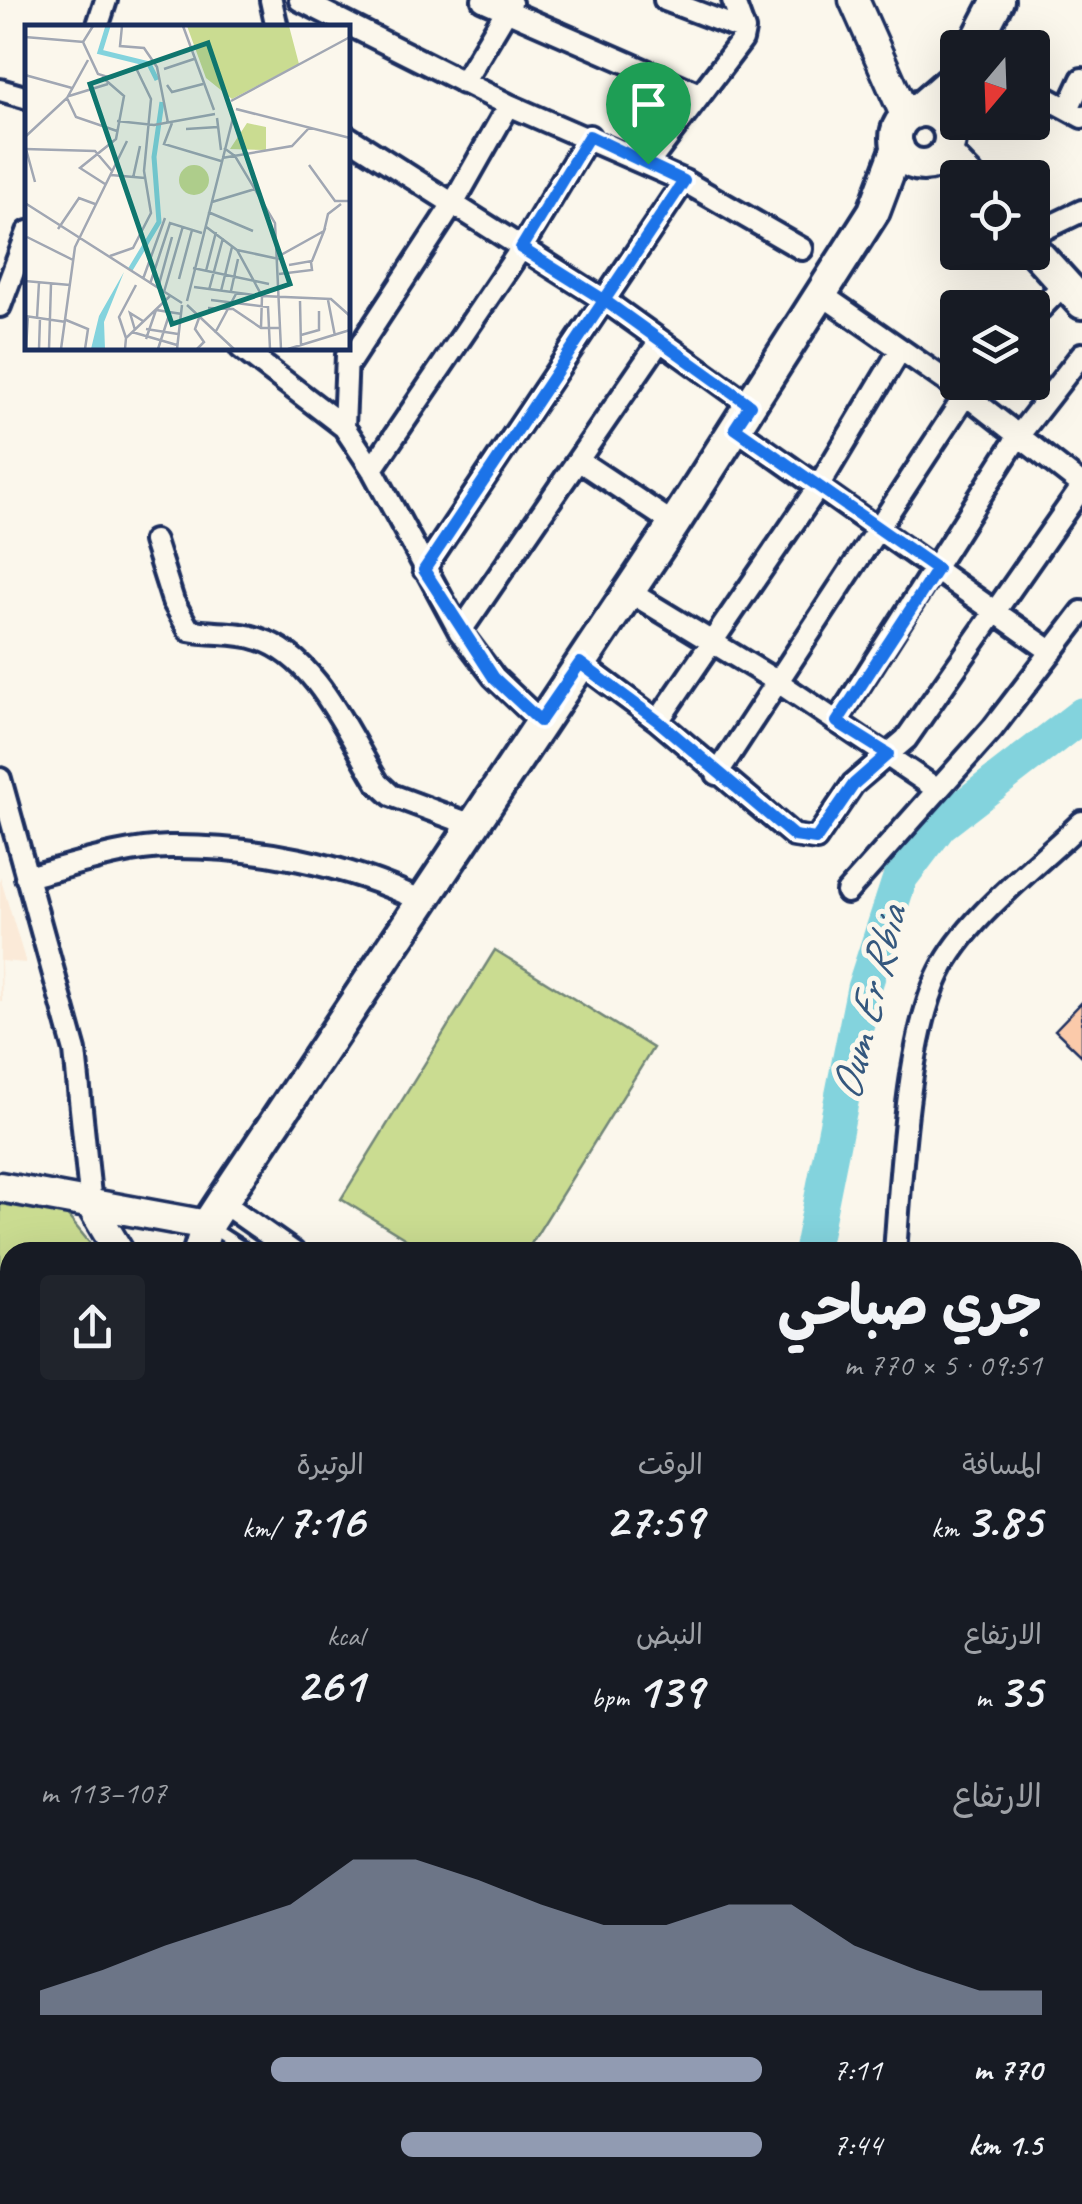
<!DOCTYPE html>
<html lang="ar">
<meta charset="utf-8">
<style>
body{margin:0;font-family:Caveat,"Playpen Sans Arabic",sans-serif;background:#20242c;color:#f1f3f6;direction:rtl;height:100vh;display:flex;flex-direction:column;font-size:38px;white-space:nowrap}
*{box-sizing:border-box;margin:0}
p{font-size:32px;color:#9ea1a6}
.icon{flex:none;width:55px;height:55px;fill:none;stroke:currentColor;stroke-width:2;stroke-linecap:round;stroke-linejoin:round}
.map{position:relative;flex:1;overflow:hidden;direction:ltr}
.side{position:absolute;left:0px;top:1242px;width:1082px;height:962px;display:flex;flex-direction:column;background:#171b24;border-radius:30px 30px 0 0;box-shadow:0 10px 40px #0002;direction:rtl}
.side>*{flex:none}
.needle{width:65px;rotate:199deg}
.buttons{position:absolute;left:940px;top:30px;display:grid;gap:20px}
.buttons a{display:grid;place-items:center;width:110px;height:110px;border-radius:10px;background:#171b24;box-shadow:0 10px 40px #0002;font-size:50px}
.pin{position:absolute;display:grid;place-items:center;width:85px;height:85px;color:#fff;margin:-102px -42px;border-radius:50% 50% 50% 0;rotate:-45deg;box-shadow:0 0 10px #0007}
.pin .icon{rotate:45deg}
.round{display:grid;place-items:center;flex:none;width:105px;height:105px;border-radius:10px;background:#20242c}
.overview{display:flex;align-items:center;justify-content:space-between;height:170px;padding:0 40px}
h1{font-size:55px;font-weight:700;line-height:75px}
.stats{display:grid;grid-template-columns:repeat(3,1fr);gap:15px;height:170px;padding:10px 40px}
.stats div{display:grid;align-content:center}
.stats b{font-size:50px;font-weight:700}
.stats small{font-size:28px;font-weight:400}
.stats p{font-size:28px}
.chart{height:280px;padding:20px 40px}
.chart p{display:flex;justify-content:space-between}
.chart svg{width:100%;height:180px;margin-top:10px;fill:#919bb2;opacity:.7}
ul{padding:0 40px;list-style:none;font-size:32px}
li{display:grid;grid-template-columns:160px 120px 1fr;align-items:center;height:75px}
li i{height:25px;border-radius:12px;background:#919bb2}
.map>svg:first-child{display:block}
</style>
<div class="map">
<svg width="1082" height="2204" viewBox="0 0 1082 2204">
<rect width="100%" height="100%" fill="#fbf7ec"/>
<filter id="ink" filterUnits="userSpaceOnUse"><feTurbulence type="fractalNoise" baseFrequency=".01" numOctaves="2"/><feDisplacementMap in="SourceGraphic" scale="20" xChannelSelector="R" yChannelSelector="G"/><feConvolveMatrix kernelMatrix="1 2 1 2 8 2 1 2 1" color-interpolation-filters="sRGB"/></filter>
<g filter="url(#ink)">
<path fill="#fbead8" d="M0,877L26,963L1,961L2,1001H0Z"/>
<path fill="#cadc91" stroke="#728678" stroke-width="2.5" d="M495,950L653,1048L526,1252H427L341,1199Z
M0,1197L62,1209L97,1252H10V1393L0,1400Z
M0,1714L10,1722V2195H118V2204H0Z"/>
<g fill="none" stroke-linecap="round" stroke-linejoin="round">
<path stroke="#83d3dd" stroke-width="35" d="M811,1252L864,988L900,878L940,825L1082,715
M538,2195L545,2204"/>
</g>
<path fill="#fbcaaa" stroke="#1b2f5e" stroke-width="2.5" d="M1082,1002V1056L1055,1030Z"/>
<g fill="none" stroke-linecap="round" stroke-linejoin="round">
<g stroke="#1b2f5e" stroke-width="18">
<path id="lane" d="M212,1228L249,1252
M0,2177L10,2171"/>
</g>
<g stroke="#1b2f5e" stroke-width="28">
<path id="street" d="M271,0L277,28
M300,0L509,105L684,181L802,249
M483,0L699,94
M665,0L744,30
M97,28L106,0
M463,83L511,3
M0,90L28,98
M1032,90L1082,117
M1068,109L1082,79
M348,137L604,300L750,405
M648,164L742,40L744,30L733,0
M1032,235L1082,211
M821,294L965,394L1082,485
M0,306L28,232
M1032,317L1065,283
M241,348L344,427L372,469L460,632L494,677L540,721
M349,363L453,204L509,105
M344,427L347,355
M735,428L1052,652
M578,460L674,524
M372,469L521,249L589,136
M154,541L173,601L189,630C212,635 236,631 259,639C317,657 348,735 378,783L391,795L472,825
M424,569L684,181
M628,591L778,682L938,790
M460,632L659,342
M580,663L658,721L794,836L816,839L853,784L906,739L1082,487
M658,721L818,487L900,350
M837,721L1019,435L1082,354
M717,774L974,382
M0,779L75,1051L91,1205
M26,877C72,866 122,848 169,847C254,846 346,864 422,901
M847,892L993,728L1082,612
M222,1202L293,1252
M895,1252C901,1177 907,1038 940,972C966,918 1038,865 1082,822
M1072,1352L1082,1357
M1072,1494L1082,1484
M1072,1642L1082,1639
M1072,1823L1082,1832
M1072,2130L1082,2134
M490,2195L492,2204
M646,2195L656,2204
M893,2195L923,2204
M972,2195V2204
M844,2204L862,2195"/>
</g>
<g stroke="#1b2f5e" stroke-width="35">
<path id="secondary" d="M854,0L906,117
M0,1187L207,1225
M91,1205L119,1252
M150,2204V2195"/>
</g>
<g stroke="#1b2f5e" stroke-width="38">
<path id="primary" d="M973,48L998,0
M896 138a27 27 0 1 1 54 0a27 27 0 1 1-54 0Z
M914,113L958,75
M945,153L969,178
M1032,248L1082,303
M199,1252L207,1225L222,1202L674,524L874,211L898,147
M3,1520L10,1511
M0,1685L10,1690"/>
</g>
<use href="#lane" stroke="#fbf7ec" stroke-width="10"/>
<use href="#street" stroke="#fbf7ec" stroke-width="20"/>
<use href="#secondary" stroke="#fbf7ec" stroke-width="28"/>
<use href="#primary" stroke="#fbf7ec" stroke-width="30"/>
</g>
</g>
<g fill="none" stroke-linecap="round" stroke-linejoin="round" filter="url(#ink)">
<g stroke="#fff" stroke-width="20">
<path id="route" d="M648,164L684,181C597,310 511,440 424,570L494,678L540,721L580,663L658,721L794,836L816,839L854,784L888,754L837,722L937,569L735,428L750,405L604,300L521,248L589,136L648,164"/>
</g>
<use href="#route" stroke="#1a73e8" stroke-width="12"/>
</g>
<g text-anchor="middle" stroke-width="10" stroke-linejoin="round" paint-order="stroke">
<g font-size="45" font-style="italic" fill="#35587e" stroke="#fbf7ec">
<text transform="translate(867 1003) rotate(-76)" y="16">Oum Er Rbia</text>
</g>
</g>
<g transform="translate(25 25)">
<rect width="325" height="325" fill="#fbf7ec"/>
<path d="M162,1H264L274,39L207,74L181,53ZM222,98L241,102V125L205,124ZM154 155a15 15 0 1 1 30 0a15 15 0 1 1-30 0Z" fill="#cadc91"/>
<path d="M99,247L79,297L80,324H66L74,291Z" fill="#83d3dd"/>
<path fill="none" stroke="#83d3dd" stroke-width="5" d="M83,1L75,27L124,39L132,55M105,245L134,197L129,132L137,77"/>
<path fill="none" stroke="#a1a7b3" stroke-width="2.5" d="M68,1L58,17L73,49L86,53L111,43L126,74L119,146L126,188L108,223L85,231M97,1L95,21L119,23L132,42L143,98M158,1L189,85M0,12L59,17M139,44L169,34M0,50L47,63M77,52L99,71L91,114L55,143L80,159M142,60L147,67L178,59M44,71L83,59M42,73L51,92L92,106M206,76L325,12M211,84L325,113M192,93L196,125M92,96L129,100L190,89M147,98L139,119L196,136M161,104L193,102M0,112L42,73L63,35M199,123L210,131L250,198L256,324M0,124L70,126L87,146M1,124L10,157M197,133L267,121L284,103M284,140L310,176H325M86,150L120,153M108,153L115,121M187,177L230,164M0,178L157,278M183,187L228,206M180,201L212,225L254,234M33,204L54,173L70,179M299,206L303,189L316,179M2,212L48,235M212,225L237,271L306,274L325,291M254,231L299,206L287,236L264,240M168,243L244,259M181,246L191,207M254,249L287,245L286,237M118,254L140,193M154,254L167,205M0,256L45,260M125,259L145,198L177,208M169,262L237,271L236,303M133,263L147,212M184,265L198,213M196,266L207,222M206,266L213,234M139,267L158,201M186,275L243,282L245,324M303,275L310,311M162,276L208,93M275,276L276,322M162,280L209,324M183,283L208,284L236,303H255M0,291L41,297M12,293L14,257M41,295L63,304L60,324M121,304L153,309M110,305L105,288L118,296M107,307L152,320M190,308L212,267M276,310L294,305V286M101,313L94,292L111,260M121,314L131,285L157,289M1,324L3,291M14,324L15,293M24,324L26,259M36,324L50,222L102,116M100,324L101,313L145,271M133,324L145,287M152,324L157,280M172,324L179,317L170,304L174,293M263,324L325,305"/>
<path fill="#0f766e" fill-opacity="0.15" stroke="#0f766e" stroke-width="5" d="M183,18L265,259L147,299L65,59Z"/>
<rect width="325" height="325" fill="none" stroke="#1b2f5e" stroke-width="5"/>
</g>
</svg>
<div class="buttons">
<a><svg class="needle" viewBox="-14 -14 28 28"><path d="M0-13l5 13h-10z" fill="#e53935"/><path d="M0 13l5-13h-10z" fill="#9ea1a6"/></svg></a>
<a><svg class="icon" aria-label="locate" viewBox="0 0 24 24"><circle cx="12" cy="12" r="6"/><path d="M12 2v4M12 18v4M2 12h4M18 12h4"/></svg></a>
<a><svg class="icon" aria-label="layers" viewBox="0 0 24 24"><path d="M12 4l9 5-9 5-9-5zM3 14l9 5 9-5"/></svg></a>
</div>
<div class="pin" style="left:648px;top:164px;background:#1e9e55"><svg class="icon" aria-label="arrive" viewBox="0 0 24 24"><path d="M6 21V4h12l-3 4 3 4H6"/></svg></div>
<section class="side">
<div class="overview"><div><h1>جري صباحي</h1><p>09:51 · 5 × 770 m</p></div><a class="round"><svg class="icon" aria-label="share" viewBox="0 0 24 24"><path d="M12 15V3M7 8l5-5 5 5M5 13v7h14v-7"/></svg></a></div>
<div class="stats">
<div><p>المسافة</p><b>3.85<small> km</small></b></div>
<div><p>الوقت</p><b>27:59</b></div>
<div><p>الوتيرة</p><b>7:16<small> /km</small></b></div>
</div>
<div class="stats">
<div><p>الارتفاع</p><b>35<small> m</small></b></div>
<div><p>النبض</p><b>139<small> bpm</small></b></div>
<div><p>kcal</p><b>261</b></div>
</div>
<div class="chart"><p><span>الارتفاع</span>107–113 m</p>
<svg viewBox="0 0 160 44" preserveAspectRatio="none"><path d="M0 44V38L10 33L20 27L30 22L40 17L50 6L60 6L70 11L80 17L90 22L100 22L110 17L120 17L130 27L140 33L150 38L160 38V44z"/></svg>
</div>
<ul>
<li><b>770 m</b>7:11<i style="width:68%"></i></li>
<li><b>1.5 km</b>7:44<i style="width:50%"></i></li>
</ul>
</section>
</div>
